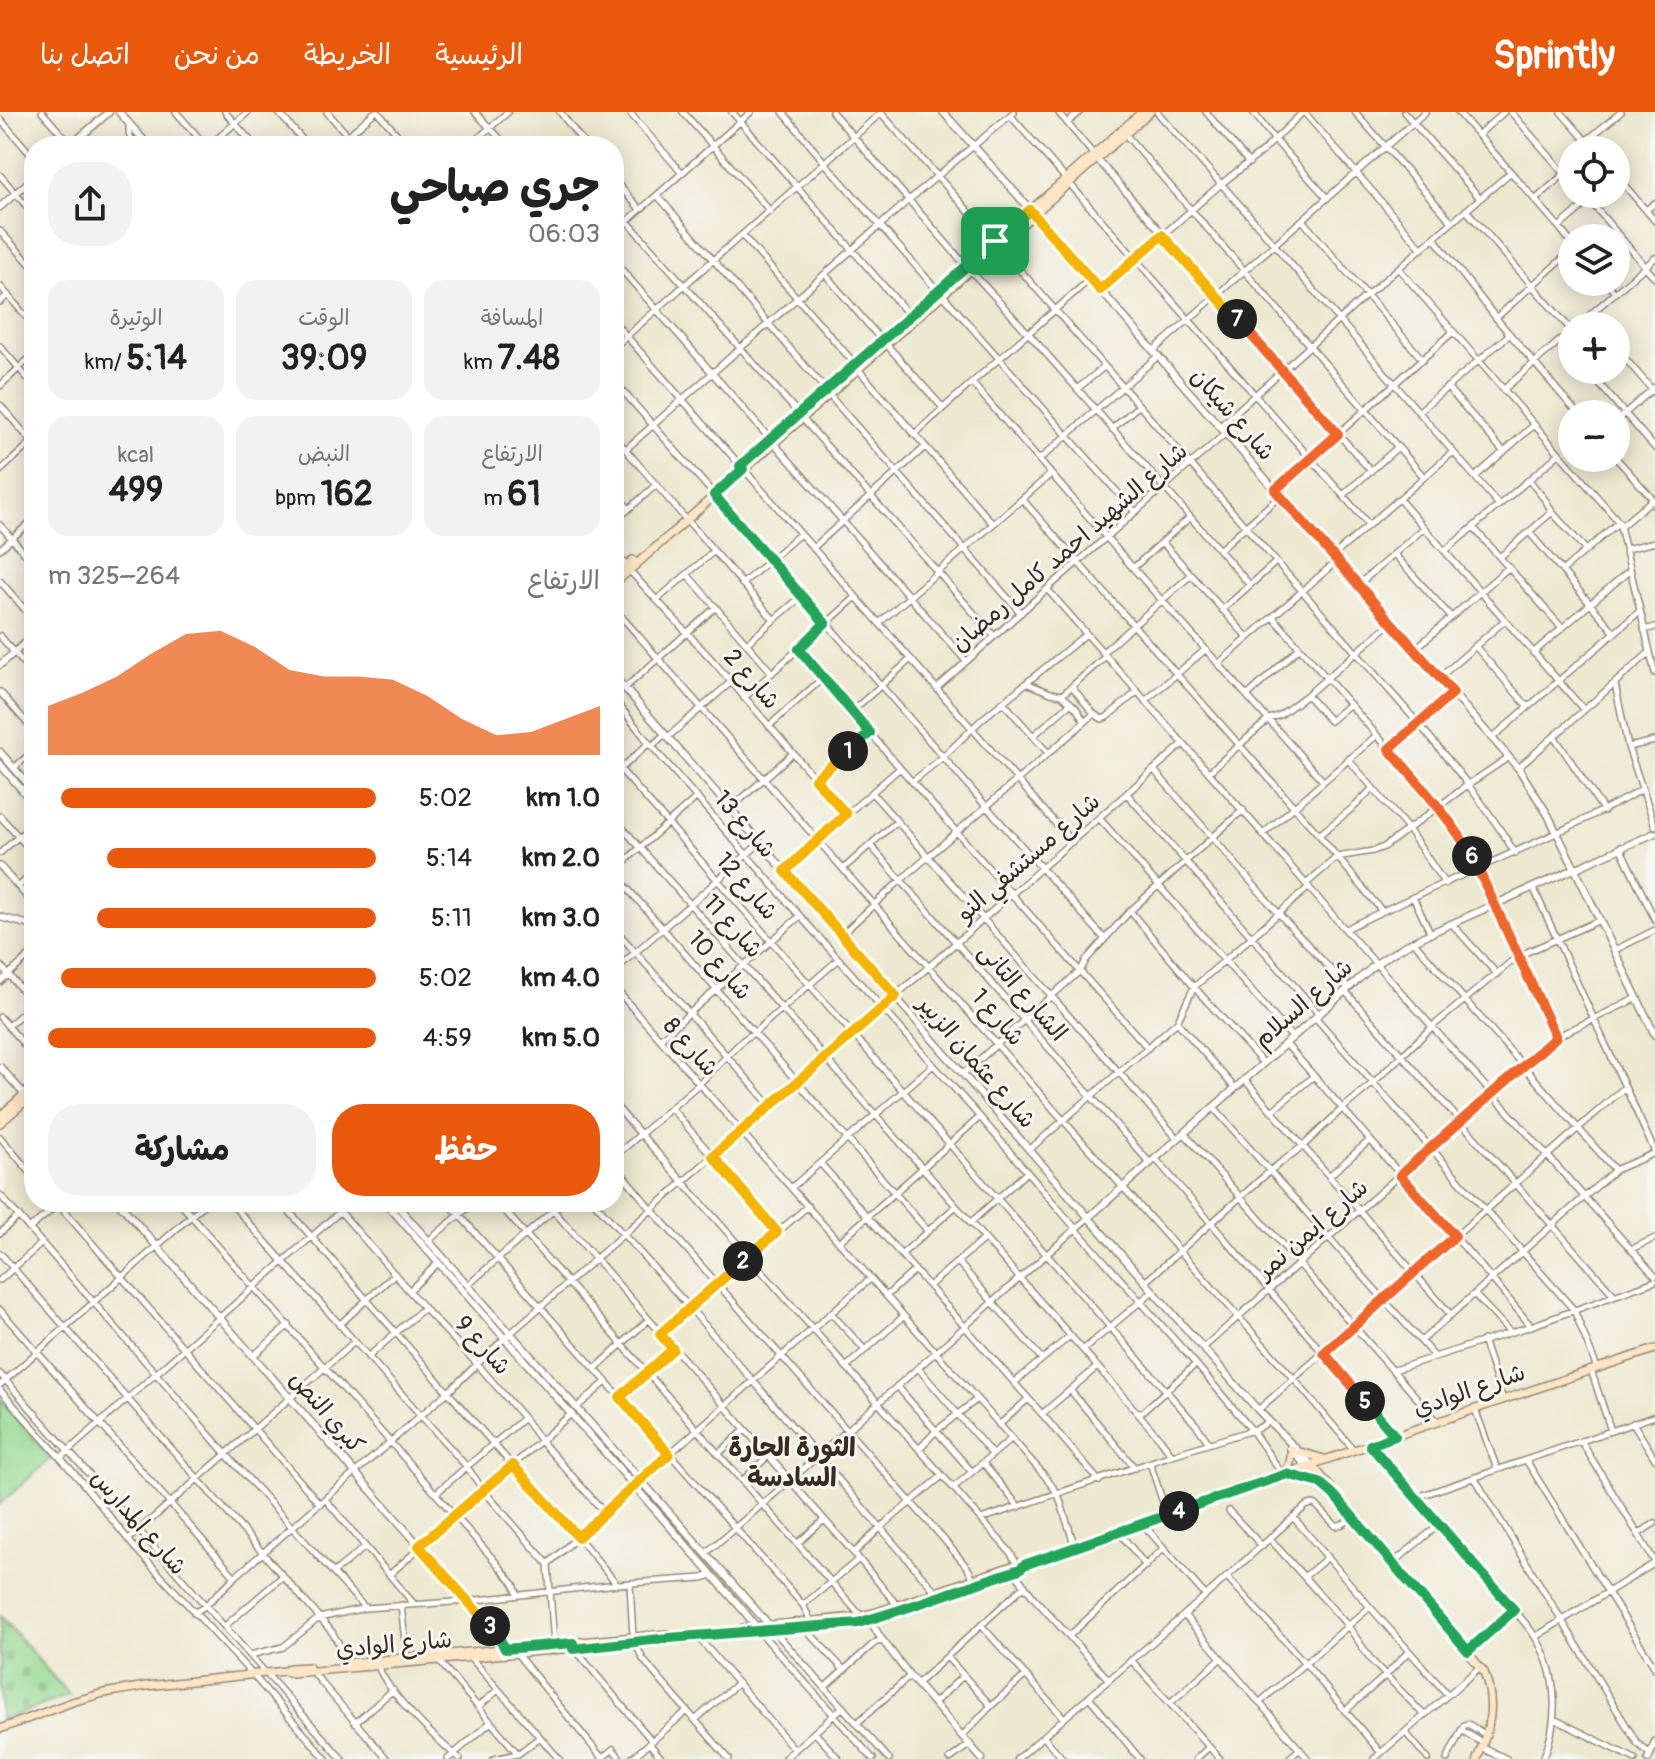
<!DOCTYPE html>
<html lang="ar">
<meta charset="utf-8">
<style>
body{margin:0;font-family:Pangolin,"Playpen Sans Arabic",sans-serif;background:#f2f2f2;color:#222;direction:rtl;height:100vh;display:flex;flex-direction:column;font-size:30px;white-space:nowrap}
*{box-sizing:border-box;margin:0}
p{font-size:26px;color:#767676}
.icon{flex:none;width:44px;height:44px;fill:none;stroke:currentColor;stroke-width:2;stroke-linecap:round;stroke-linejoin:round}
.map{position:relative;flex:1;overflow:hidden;direction:ltr}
.sheet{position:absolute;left:24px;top:24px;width:600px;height:1076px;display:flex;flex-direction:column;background:#fff;border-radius:32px;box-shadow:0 4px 20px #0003;direction:rtl}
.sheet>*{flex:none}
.controls{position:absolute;left:1558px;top:24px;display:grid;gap:16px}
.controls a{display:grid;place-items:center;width:72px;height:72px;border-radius:50%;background:#fff;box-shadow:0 4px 20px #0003;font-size:40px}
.pin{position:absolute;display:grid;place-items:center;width:68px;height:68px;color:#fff;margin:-34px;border-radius:16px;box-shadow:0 4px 12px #0006}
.km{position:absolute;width:40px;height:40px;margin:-20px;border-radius:50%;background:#222;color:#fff;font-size:22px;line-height:40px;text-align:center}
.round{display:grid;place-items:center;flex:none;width:84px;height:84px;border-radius:32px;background:#f2f2f2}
.headline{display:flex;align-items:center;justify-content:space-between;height:136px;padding:0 24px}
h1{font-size:44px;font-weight:700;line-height:60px}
.stats{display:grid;grid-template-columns:repeat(3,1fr);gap:12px;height:136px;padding:8px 24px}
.stats div{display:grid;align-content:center;border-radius:20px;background:#f2f2f2;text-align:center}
.stats b{font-size:34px;font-weight:700}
.stats small{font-size:22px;font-weight:400}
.stats p{font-size:22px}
.chart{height:224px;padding:16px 24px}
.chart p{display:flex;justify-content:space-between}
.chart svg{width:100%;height:144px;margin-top:8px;fill:#ea580c;opacity:.7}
.button{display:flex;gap:16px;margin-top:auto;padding:16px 24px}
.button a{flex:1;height:92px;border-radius:32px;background:#ea580c;color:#fff;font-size:32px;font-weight:700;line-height:92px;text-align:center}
.button a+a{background:#f2f2f2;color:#222}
ul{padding:0 24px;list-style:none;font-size:26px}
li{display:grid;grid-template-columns:128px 96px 1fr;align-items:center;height:60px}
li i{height:20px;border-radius:10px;background:#ea580c}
header{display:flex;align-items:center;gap:48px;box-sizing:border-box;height:112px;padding:0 40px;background:#ea580c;color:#fff}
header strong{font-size:38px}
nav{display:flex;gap:44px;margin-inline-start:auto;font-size:28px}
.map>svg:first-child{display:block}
</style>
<header>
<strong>Sprintly</strong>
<nav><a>الرئيسية</a><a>الخريطة</a><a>من نحن</a><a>اتصل بنا</a></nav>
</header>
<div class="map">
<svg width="1655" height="1647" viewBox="0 0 1655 1647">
<defs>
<pattern id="cemetery-stones" width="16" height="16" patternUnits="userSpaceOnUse" patternTransform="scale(2)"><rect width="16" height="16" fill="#96da93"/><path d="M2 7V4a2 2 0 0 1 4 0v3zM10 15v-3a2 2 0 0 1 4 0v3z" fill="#82bb7e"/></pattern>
</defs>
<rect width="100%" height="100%" fill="#f6f6f2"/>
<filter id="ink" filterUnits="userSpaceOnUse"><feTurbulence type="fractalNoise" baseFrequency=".0125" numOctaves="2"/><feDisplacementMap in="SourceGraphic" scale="16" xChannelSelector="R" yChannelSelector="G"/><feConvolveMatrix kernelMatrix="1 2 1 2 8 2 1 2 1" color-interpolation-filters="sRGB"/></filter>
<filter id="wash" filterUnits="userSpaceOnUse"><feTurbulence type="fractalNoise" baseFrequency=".006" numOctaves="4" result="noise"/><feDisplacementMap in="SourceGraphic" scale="32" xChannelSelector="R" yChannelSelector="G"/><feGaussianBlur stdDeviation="1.8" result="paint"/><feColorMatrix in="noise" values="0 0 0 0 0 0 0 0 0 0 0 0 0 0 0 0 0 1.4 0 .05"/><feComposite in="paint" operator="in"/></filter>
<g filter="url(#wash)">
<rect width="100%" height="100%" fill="#ede8cf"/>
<path fill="url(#cemetery-stones)" stroke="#688258" stroke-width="2" d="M0,1504L69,1583L0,1609Z"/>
<path fill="#96da93" stroke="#688258" stroke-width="2" d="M0,1287L51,1346L0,1392Z"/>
</g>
<g filter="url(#ink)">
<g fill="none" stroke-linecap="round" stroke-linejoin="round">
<g stroke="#948976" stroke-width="8">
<path id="minor" d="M42,0L71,33
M176,0L206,34
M225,0L255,34
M278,0L308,34
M327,0L357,34
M378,0L407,34
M475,0L507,34
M560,0L586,34
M629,0L682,61
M683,0L770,99
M732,0L910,204
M783,0L825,51L938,179
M832,0L967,155
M1058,0L1094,43
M1157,0L1247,101L1499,393
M1206,0L1249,51
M1253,0L1274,27L1327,86
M1304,0L1422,137
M1355,0L1452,110
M1404,0L1480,86
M1458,0L1559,115L1572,132
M1511,0L1564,61
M1561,0L1594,38
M881,1L995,129
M1010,3L1066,67
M0,7L34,46
M1067,11L1080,0
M129,12V21L133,34
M1125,22L1424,365
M1479,22L1504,0
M1587,28L1621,0
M209,34L248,0
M336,34L375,0
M469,34L508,0
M1097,47L1371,359
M0,63L34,103
M1616,63L1655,109
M614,68L640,97
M1069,71L1369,413
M657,83L826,278
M1535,88L1572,55
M1589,88L1655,166
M1466,98L1572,219
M1646,98L1655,91
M1302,108L1423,248
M627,109L799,302
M1559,115L1597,82
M0,119L34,156
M614,121L751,0
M742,123L855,252
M1434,126L1496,206L1578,302
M999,134L1418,611C1454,654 1486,693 1515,741
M614,149L770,327
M1399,157L1619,410L1655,561
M970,158L1029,222L1250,473
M825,162L882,229
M1606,170L1615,181
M0,174L34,214
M1100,178L1221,72L1263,39L1303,0
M942,182L1135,400
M0,190L8,183
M1589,204L1597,214
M1496,206L1572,138
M614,210L1072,730
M1577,214L1655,146
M1561,228L1572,241
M886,232L943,296
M0,234L34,274
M614,235L882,0
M1616,236L1655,281
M1153,239L1425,0
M858,257L993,412
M1587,258L1655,336
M614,269L711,379
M972,271L1133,456L1323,669
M0,274L34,242
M1447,275L1504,340
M1077,277L1104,255
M1503,278L1572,218
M829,283L1021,501
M614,286L623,279
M0,293L34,332
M1418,300L1510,222
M802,306L994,524
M1616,309L1655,275
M1220,314L1367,183L1511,60
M1112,317L1138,294
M914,323C972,269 1032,219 1090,167
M614,324L683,404
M774,331L966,549
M626,337L910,87L1014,0
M1616,346L1653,387L1655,394
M1039,348L1158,244
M0,359L33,329
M1475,365L1534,313
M1275,378L1453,220
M614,380L629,397
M715,383L986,694L1104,826
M1343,383L1398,335
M1022,387L1319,723L1382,799
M1399,387L1584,598
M1552,400L1586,438
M687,408L774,508
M614,410L656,373
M0,413L34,452
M1473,415L1562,516
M1620,415L1653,387
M1529,420L1615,521
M1162,430L1248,526
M813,436L925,335
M0,437L34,407
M1626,437L1655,430
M614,438L629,458L713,549L846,702
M1219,438L1280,384
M1445,439L1559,342
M1394,442L1451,505
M1333,444L1453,340
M1500,445L1552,400L1546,389L1529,368
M1133,456L1189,406
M1562,459L1619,410
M687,462L772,561
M0,469L34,508
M742,472L800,422
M1358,473L1424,416
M1047,477L1263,722L1335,806L1655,1164
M658,487L714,439
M614,496L1063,1008L1294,1267L1354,1338
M1222,498L1276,450
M1273,505L1389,637L1438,695L1464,729L1479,756L1556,925
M879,511L1051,362
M1644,518L1655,515
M0,524L34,563
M747,531L802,484
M1475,534L1528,595
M799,537L900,656L1148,936
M1415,537L1509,455
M1103,540L1191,463
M1533,541L1630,458
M1218,552L1337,449
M1440,565L1504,509
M1026,571L1051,581L1062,583L1076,596L1085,610
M1615,572L1628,635L1655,714
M1072,575L1094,602L1102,607L1107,605L1137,580
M625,576L716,495
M937,576L1047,477L1226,321
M0,580L34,619
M1062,583L1106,544
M1307,583L1330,609L1350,592
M1247,584L1299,536
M744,586L856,485
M614,587L649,631L800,804L980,1005L1076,1117L1196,1252L1251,1317L1283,1363
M1145,589L1205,538
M1003,590L1048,641
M851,600L911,547
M769,614L823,566
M1033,624L1071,591
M1554,624L1604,699
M668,625L731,570
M1492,626L1640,499
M652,634L665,622
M1628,635L1655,629
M1389,637L1453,581
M1348,647L1408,717L1445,772
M614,650L1197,1314L1209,1331
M14,656L34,638
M1518,656L1649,541
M1154,658L1279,802L1348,876
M1209,660L1269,607L1280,603L1307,583L1392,510
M614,663L649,631
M816,667L870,621
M913,669L943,645L981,608L1086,522
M872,681L1177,1026
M1127,682L1319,902
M730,697L793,641
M0,704L34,742
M614,706L1083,1238L1160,1327L1172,1343
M1099,706L1292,925
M1263,722L1377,623
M1319,723L1355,694L1373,676
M870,733L1149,1050
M1620,735L1655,808
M0,741L34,711
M0,754L34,793
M843,757L897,709
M614,759L697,685
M785,759L817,728L900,656
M614,761L928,1119
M1306,772L1337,745L1373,739L1384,735L1469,672L1509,645
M18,775L34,760
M1533,775L1655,1040
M1413,785L1431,822
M1130,799L1194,875L1263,951
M1452,812L1497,862
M614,816L771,994
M1346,817C1443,768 1546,731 1641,678
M841,823L901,768L1094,602
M1413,829L1615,1058
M1615,838L1655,818
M0,853L34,892
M614,859L760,731
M0,870L34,840
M614,875L1044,1363L1058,1382L1075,1435
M1345,879L1614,1183
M0,905L34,944
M1315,905L1574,1198L1597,1256
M1177,910L1234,975
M8,914L33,892
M660,927L800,804
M1285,931L1492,1167L1531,1214
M23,932L34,922
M963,962L1081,858L1086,848L1130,799L1243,698
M1244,967L1451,1203
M614,992L1010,1440L1020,1457L1019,1466
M1213,995L1434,1244
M671,996L777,1119
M1273,998L1314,964
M1184,1021L1438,1310
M0,1025L34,1065
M1029,1038L1177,910L1194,875L1309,775
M614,1045L700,971L743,928L755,920L839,847
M1155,1046L1395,1324
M820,1051L1042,1302L1099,1369
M614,1052L652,1098L940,1423L967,1455L973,1466
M1329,1064L1370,1028
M791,1076L933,953
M0,1083L226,1342L365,1496
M56,1090L320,1392
M179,1090L494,1448L514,1472L518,1483
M230,1090L467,1355L484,1379L548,1452L634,1373L870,1167
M281,1090L540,1385L578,1425L617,1472
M332,1090L424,1196L478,1253L524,1306L540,1328L605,1401
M448,1090L803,1493L811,1509
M497,1090L861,1504
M546,1090L859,1447L897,1493
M594,1090L690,1196L936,1480
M970,1111L1027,1060
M29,1117L61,1090
M0,1121L19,1104
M428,1129L475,1090
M839,1130L980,1005
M1632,1137L1655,1126
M0,1141L332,1520L350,1551
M902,1142L956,1094
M958,1150L1042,1247
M0,1168L42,1131
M1145,1170L1271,1058L1303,1034L1342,997L1373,971L1433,914L1518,844L1600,808
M468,1173L563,1090
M929,1174L984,1127
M409,1179L438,1151
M1474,1182L1510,1220
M886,1184L915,1158
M0,1198L235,1465
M831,1201L865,1238
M339,1213L395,1162
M660,1222L808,1094
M1483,1228L1503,1288
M1421,1229L1615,1058L1655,1041
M1203,1236L1556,925L1637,886
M1083,1238L1153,1179
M253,1244L289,1213
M368,1245L424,1196
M846,1255L904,1204
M918,1256L992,1342
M595,1257L648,1208
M1394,1258L1531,1214L1655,1169
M1591,1258L1611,1319
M0,1262L342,1647
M1014,1271L1070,1224
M0,1273L207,1090
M897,1274L972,1360
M0,1278L80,1368L135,1436L252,1562L326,1647
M1070,1278L1135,1356
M620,1285L673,1237
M576,1296L606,1270
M1475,1297L1497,1357
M1258,1298L1624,976
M1042,1302L1097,1255
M1139,1303L1196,1252
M1633,1311L1655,1347
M999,1313L1028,1287
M1581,1329L1655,1450
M1370,1333L1514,1498C1521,1506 1528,1514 1534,1523C1558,1559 1560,1608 1543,1647
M919,1337L936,1319L976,1288
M718,1342L745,1318
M60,1346L351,1090
M1526,1348L1655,1556
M983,1351L1019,1395
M1150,1351L1167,1403
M1474,1365L1637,1631L1650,1642
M742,1369L768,1344
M953,1376L1011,1327
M436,1381L524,1306
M1417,1385L1655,1304
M325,1387L414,1492
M1229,1399L1262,1434
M1293,1405L1370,1495L1448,1583
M981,1407L1172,1343L1259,1316L1269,1309
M1142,1411L1205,1483
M1119,1420L1146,1454
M1638,1422L1655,1411
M129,1427L354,1230
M1270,1427L1348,1514L1372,1549L1424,1603
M798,1431L824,1408
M706,1441L809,1352L1089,1105
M854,1441L881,1415L942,1364
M1393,1451L1440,1412
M548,1452L554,1532
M334,1460L365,1435
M389,1463L571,1302
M1018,1465L1034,1486L1109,1568
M1227,1465L1304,1550L1381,1641
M1304,1465L1328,1445
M630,1472L633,1525
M401,1493L407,1546
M803,1493L859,1447
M194,1501L205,1494L235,1465L449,1279L505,1226L1183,632
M1184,1503L1308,1647
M981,1513L1064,1606
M225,1514L282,1465
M805,1516L844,1558
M774,1519L889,1647
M760,1520L873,1647
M1069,1524L1164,1436
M698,1525L795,1638
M1535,1525L1655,1451
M635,1531L643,1547L655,1562L729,1647
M573,1535L652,1629
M1468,1539L1514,1498
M517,1542L602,1646
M250,1543L283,1535L319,1506L365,1496L468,1489L617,1472L702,1466L712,1463
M947,1545L991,1594
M471,1546L559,1647
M1131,1548L1220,1647
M439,1549L518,1642
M378,1554C388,1582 437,1628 460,1647
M313,1560L320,1569L387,1647
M917,1572L1024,1474
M825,1575L870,1535L876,1530L883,1529
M1089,1585L1140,1647
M934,1591L963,1564
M1170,1591L1220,1547
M1259,1591L1370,1495
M478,1595L498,1578
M1345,1599L1386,1563L1409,1539
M1554,1607L1635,1647
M695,1608L738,1571
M355,1611L393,1578
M857,1611L910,1564
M1461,1618L1483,1631
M1405,1620L1428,1647
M815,1621L839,1647
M962,1624L991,1594L1026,1563
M1043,1624L1063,1647
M649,1631L662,1647
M602,1646L613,1637L621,1647
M448,1647L491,1610
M494,1647L518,1642L540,1625
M631,1647L687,1599
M784,1647L843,1595
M950,1647L970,1632
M1017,1647L1184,1503L1306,1394L1312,1392L1316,1393L1336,1414L1343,1412L1354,1405
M1196,1647L1209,1635
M1288,1647L1300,1637
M1374,1647L1480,1555
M1447,1647L1464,1613L1468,1612L1486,1623"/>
</g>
<g stroke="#948976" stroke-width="9">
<path id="tertiary" d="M119,0L149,34
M943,0L1006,70L1519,657L1548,703L1575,757L1655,923
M70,34L109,0
M0,95L34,65
M0,553L34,523
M614,564L1203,1236L1258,1298L1312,1353
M0,640L34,679
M0,652L34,692
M0,805L34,814
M0,955L34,993
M118,1090L495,1520L505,1537
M385,1090L743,1498L759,1518
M394,1090L771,1515
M1089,1105L1377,851L1401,836L1424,824L1655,721
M1290,1336L1307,1355
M870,1508L880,1525L910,1564L982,1647
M1482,1636L1506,1647
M1648,1647L1655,1630"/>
</g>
<g stroke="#948976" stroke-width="10">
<path id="secondary" d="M744,350L1142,0
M614,465L633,448
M614,472L1150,0
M0,1004L34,974
M0,1011L34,982
M1300,1340L1324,1347
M1312,1353L1331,1376
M1307,1355L1351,1402L1484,1560C1496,1592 1490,1617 1477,1647
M1285,1363L1290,1351L1292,1337
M1289,1363L1320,1371
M743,1516L855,1505L874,1501L1018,1452L1024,1453
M349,1551L667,1522
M285,1559L292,1561L858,1511L915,1493L1020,1457L1024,1453C1233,1378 1444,1307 1655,1237
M0,1617L72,1590L104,1581L146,1574L285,1559L290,1556L309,1555"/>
</g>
<use href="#minor" stroke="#fff" stroke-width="5"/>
<use href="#tertiary" stroke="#fff" stroke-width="6"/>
<use href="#secondary" stroke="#fde5c5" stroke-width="7"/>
</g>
</g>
<g fill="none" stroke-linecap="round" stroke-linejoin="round" filter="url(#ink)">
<g stroke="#fff" stroke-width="16">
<path id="split-1" d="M848,639L870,621L799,537L825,511L714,383L743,357L740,354L995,129"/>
</g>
<g stroke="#fff" stroke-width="16">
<path id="split-2" d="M743,1149L777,1120L713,1044L896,884L785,759L846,702L815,667L848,639"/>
</g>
<g stroke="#fff" stroke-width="16">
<path id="split-3" d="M490,1514L419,1434L513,1353L578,1425L669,1342L620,1285L673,1237L660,1222L743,1149"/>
</g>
<g stroke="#fff" stroke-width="16">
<path id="split-4" d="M490,1514L499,1525L505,1537L573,1531V1537L669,1526L858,1511L900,1498L1020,1457L1024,1453L1179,1399"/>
</g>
<g stroke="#fff" stroke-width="16">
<path id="split-5" d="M1179,1399L1287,1362L1320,1371L1333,1382L1468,1539L1514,1498L1370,1333L1395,1324L1365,1289"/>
</g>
<g stroke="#fff" stroke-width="16">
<path id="split-6" d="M1365,1289L1324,1241L1455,1124L1400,1063L1556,925L1472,744"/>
</g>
<g stroke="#fff" stroke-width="16">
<path id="split-7" d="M1237,207L1338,322L1275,378L1453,581L1389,637C1418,671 1450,705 1472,744"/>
</g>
<g stroke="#fff" stroke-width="16">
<path id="split-8" d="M995,129L1030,98L1100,178L1162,123L1237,207"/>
</g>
<use href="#split-1" stroke="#22a559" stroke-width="10"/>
<use href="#split-2" stroke="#f5b400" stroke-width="10"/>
<use href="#split-3" stroke="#f5b400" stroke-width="10"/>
<use href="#split-4" stroke="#22a559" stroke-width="10"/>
<use href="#split-5" stroke="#22a559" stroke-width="10"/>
<use href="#split-6" stroke="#f0652b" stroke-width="10"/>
<use href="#split-7" stroke="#f0652b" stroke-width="10"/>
<use href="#split-8" stroke="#f5b400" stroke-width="10"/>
</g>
<g text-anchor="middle" stroke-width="6" stroke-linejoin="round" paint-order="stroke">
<g font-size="24" fill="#3b2a1e" stroke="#f6f6f2">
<text transform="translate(1233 302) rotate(49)" y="8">شارع شيكان</text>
<text transform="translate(1069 435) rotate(-41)" y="8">شارع الشهيد احمد كامل رمضان</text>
<text transform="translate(752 567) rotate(49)" y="8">شارع 2</text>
<text transform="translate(745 712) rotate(49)" y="8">شارع 13</text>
<text transform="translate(1028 745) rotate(-41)" y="8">شارع مستشفي النو</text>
<text transform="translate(747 774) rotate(49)" y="8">شارع 12</text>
<text transform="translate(733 814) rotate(48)" y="8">شارع 11</text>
<text transform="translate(720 853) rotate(49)" y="8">شارع 10</text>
<text transform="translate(1023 880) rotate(49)" y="8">الشارع التانى</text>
<text transform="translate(1303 891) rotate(-41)" y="8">شارع السلام</text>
<text transform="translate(998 905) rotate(49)" y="8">شارع 1</text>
<text transform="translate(691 935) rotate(48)" y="8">شارع 8</text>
<text transform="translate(977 950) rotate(49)" y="8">شارع عثمان الزبير</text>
<text transform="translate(1312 1117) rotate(-41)" y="8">شارع ايمن نمر</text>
<text transform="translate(483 1233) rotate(48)" y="8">شارع 9</text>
<text transform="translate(1469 1278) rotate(-19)" y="8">شارع الوادي</text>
<text transform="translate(327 1300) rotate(49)" y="8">كبري النص</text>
<text transform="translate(139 1410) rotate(49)" y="8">شارع المدارس</text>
<text transform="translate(394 1532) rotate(-5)" y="8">شارع الوادي</text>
</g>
<g font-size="26" font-weight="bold" fill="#3b2a1e" stroke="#f6f6f2">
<text x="792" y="1344">الثورة الحارة<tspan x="792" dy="30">السادسة</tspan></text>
</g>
</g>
</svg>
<div class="controls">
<a><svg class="icon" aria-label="locate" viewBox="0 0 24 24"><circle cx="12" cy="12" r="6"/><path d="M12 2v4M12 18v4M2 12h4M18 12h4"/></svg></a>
<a><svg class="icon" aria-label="layers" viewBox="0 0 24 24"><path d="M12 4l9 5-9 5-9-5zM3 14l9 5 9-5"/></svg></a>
<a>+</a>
<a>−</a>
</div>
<div class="pin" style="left:995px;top:129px;background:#1e9e55"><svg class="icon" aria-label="arrive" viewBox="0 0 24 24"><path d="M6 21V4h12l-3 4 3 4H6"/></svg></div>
<b class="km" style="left:848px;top:639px">1</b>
<b class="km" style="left:743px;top:1149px">2</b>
<b class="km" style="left:490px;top:1514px">3</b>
<b class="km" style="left:1179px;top:1399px">4</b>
<b class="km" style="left:1365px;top:1289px">5</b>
<b class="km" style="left:1472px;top:744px">6</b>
<b class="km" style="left:1237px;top:207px">7</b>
<section class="sheet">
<div class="headline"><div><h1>جري صباحي</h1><p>06:03</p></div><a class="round"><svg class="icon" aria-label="share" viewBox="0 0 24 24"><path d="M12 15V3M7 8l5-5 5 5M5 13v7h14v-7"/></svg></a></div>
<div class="stats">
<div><p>المسافة</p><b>7.48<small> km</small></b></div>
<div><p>الوقت</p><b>39:09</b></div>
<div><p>الوتيرة</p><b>5:14<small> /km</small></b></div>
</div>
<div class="stats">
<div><p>الارتفاع</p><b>61<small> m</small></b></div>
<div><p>النبض</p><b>162<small> bpm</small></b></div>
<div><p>kcal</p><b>499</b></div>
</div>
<div class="chart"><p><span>الارتفاع</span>264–325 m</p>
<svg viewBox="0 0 160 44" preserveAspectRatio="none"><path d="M0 44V29L10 25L20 20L30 13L40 7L50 6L60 11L70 18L80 20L90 20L100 21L110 26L120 33L130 38L140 37L150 33L160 29V44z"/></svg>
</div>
<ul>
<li><b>1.0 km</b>5:02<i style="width:96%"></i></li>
<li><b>2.0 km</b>5:14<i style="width:82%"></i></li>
<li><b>3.0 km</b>5:11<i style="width:85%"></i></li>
<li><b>4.0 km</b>5:02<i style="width:96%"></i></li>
<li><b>5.0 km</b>4:59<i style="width:100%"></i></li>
</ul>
<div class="button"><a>حفظ</a><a>مشاركة</a></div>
</section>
</div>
